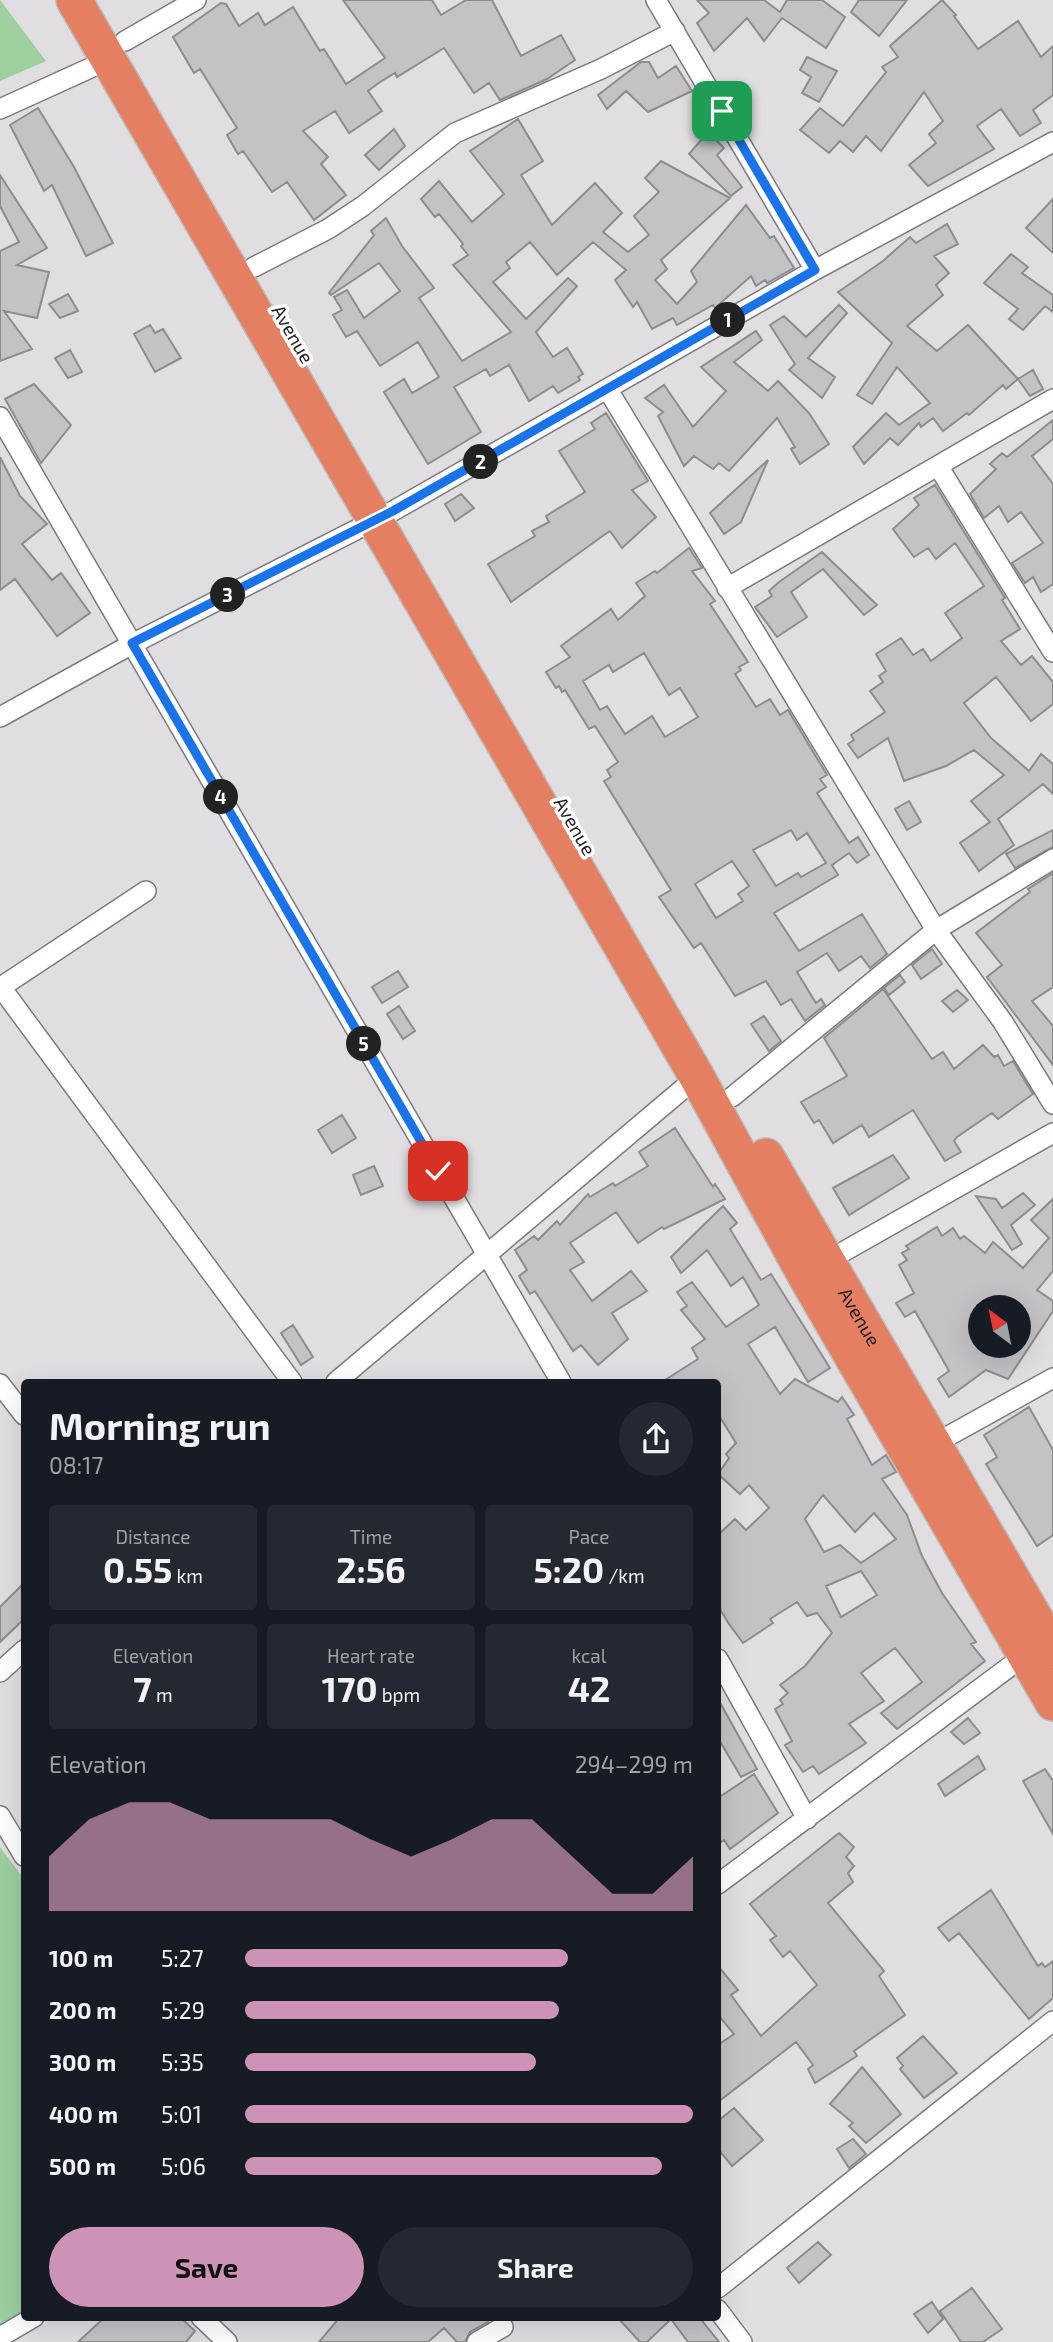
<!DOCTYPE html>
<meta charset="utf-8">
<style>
body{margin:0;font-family:"Exo 2",sans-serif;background:#242831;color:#f1f3f6;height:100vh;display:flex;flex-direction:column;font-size:26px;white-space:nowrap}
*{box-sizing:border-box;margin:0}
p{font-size:23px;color:#9ea1a6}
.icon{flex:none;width:38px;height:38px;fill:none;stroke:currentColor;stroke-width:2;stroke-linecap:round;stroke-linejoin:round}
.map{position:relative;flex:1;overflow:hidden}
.side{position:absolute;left:21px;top:1379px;width:700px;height:942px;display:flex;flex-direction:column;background:#171b24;border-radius:7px;box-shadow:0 7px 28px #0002}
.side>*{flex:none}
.needle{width:46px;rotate:328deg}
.fabs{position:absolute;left:968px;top:1295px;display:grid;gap:14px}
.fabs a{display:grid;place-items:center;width:63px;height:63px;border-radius:50%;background:#171b24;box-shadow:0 7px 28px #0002;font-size:35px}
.pin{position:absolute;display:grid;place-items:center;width:60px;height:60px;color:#fff;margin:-30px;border-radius:14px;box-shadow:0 4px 10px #0006}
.km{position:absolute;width:35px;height:35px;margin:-18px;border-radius:50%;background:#222;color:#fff;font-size:19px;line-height:35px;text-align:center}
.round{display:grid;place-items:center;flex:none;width:74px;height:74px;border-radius:37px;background:#242831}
.summary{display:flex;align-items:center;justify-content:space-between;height:119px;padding:0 28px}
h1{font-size:38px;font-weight:700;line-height:52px}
.metrics{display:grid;grid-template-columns:repeat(3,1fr);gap:10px;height:119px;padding:7px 28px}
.metrics div{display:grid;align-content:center;border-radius:7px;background:#242831;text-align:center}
.metrics b{font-size:35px;font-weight:700}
.metrics small{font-size:19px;font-weight:400}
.metrics p{font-size:19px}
.chart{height:196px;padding:14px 28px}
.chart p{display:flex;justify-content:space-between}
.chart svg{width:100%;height:126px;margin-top:7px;fill:#cd93b7;opacity:.7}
.primary-button{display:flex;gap:14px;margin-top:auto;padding:14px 28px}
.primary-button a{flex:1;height:80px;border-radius:42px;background:#cd93b7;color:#111;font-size:28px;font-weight:700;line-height:80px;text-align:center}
.primary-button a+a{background:#242831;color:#f1f3f6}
ul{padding:0 28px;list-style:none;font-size:23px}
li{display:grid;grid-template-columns:112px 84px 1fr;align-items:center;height:52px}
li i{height:18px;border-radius:9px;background:#cd93b7}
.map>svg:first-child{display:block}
</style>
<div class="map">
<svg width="1053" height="2342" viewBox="0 0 1053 2342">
<rect width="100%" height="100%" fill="#e0dee1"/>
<path fill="#9dcf9f" d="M0,0L46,61L0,81Z
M0,1847L24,1879V2312L0,2326Z"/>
<path fill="#c4c2c5" stroke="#8e8c8f" stroke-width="2" fill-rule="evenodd" d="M343,0H432L441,15L466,0H492L521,56L561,35L575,60L547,79L500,100L489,83L474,93L444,48L397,77L395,73L380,82L368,91L382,111L349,133L335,111L303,131L328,157L321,164L346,195L314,220L287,182L272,192L243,151L238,154L227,135L237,128L200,69L194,73L173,37L221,3L226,4L239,26L258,13L265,25L293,7L320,51L324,49L346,84L385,58Z
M697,0H764L780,12L787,0H822L845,17L826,48L782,18L764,41L747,18L714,51L697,23L709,13Z
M859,0H907L879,36L851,12Z
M942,0L956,15L954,16L978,49L1018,21L1041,57L1053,46V95L1033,110L1041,123L1020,136L1001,109L977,126L994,149L928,186L909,165L936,143L929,134L943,121L924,92L881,151L866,136L853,152L840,141L829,153L800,130L820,108L843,126L886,72L882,67L898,57L890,46Z
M807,57L837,71L819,102L802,93L811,77L800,70Z
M641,62H649L658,78L676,66L692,91L648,112L626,91L607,109L598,95Z
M38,108L74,167L113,243L86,256L52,185L44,191L10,125Z
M518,119L543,161L521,175L552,225L595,183L622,213L603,232L628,252L649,235L634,216L659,192L645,178L661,161L730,198L661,260L667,269L655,280L677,304L697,282L691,271L746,205L770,238L774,236L794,268L767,283L765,280L756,286L751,276L715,308L713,305L677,325L673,318L652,329L637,302L633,307L615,280L626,270L593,242L557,275L530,242L506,262L510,268L493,282L526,319L568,278L577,286L536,332L553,357L567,348L583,374L578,377L580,380L558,393L553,386L529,401L509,365L490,376L486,369L454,387L481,432L428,464L384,392L404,379L412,393L439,377L418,342L380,366L357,331L346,337L333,315L342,310L334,297L347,290L364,318L400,291L379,263L331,295L329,293L374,235L371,231L386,218L402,246L434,288L419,298L462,361L511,332L453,265L468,255L461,246L463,244L439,214L435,217L421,199L439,181L472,222L504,194L470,151Z
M394,129L405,146L379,170L365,155Z
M708,132L724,148L717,155L742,187L731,196L689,154Z
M0,175L47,248L17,265L49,272L37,318L4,311L32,349L0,361V251L19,242L0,206Z
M1053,199V253L1026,228Z
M947,224L958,244L934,256L949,273L936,285L943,295L907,326L937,351L968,325L1018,379L1006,389L1003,385L969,415L967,413L943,431L933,418L921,427L919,423L898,445L890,438L864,464L853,447L886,413L899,425L930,403L897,367L872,404L857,395L892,343L838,292L883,261L910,237L916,243Z
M1011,254L1028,267L1022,273L1053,295V312L1045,306L1023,330L1009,319L1018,309L984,283Z
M68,294L78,311L60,318L49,304Z
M839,305L847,313L808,358L835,377L822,398L789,370L795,364L770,325L784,316L806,337Z
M150,325L155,333L163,329L181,358L155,372L134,334Z
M756,331L762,340L734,362L768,391L778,381L809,413L829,444L800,464L791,449L795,447L777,418L729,471L719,463L713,469L694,456L684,466L658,416L663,412L645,398L664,385L693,427L726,391L701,367Z
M70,350L82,372L68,378L55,358Z
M1033,370L1043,389L1030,396L1018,379Z
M34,384L71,425L41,463L5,399Z
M606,413L648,481L632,490L656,517L622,548L610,531L604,535L511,602L488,564L535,536L532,531L549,522L546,516L585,492L559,451L595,429L591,423Z
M1053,420V439L1032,456L1053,484V584L1041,592L1033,577L1025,583L1012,563L1043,543L1021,512L1008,522L999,506L984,518L970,494L996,469L990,464L1002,453L1007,457Z
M0,457L20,496L47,524L22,544L52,580L61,573L90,613L57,636L15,579L0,590Z
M768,460L741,522L724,534L710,513Z
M935,485L1005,598L1002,600L1020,629L1001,641L1021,665L1032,656L1053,682V704L1031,721L996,677L964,703L991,738L1029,771L1041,754L1053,764V794L1043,784L998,819L1014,845L979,871L960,843L990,822L971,801L1004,775L974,750L946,766L904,781L888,738L858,758L848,744L854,740L851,735L885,712L870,691L883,682L879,676L886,671L876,654L901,638L913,655L923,649L931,661L962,638L945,613L984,586L955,543L936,559L928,548L914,557L893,529L919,505L914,498Z
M461,494L474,508L455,521L445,504Z
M689,548L702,568L692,571L715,601L710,604L748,662L739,667L741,670L735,674L756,707L770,699L780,715L788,710L827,775L820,779L826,787L817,793L849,843L858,837L869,855L857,863L849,853L832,865L838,875L774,913L799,951L862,914L887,954L870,968L861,956L839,971L827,953L797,972L816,1003L821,999L825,1005L805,1021L791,999L781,1005L766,981L735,996L701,943L694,948L659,897L671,890L604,781L611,777L607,770L618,762L595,726L589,729L565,690L562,692L559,686L556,688L546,672L570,657L561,646L611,609L618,620L645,596L636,583L655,571L657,573ZM644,653L669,695L680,688L698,717L665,737L652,716L625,734L607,706L600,710L583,681L609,665L613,672ZM791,830L797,840L807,833L826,863L801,877L798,873L776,886L753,850ZM732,861L749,886L738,894L743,901L716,918L695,884Z
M822,552L877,605L864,615L823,569L791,592L807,617L777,637L755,607L772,596L769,591L779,582Z
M909,801L921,822L907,830L895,809Z
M1053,830V847L1015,868L1006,854Z
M1053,873V987L1032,1001L1053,1026V1065L987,977L1002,965L976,933L1030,892L1028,889Z
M932,949L942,964L921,979L912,965Z
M398,971L408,987L382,1003L372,987Z
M900,975L905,982L889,995L884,988Z
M883,989L932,1059L943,1052L954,1069L983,1045L994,1057L998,1055L1004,1066L1013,1061L1033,1094L998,1119L992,1113L957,1137L954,1141L961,1152L945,1161L913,1110L869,1137L862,1125L833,1143L819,1120L814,1123L801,1102L847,1076L824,1038Z
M957,990L968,1000L953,1012L942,1001Z
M399,1006L415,1031L403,1039L387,1014Z
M764,1016L781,1041L769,1051L751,1024Z
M342,1115L356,1138L332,1153L318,1130Z
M675,1128L713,1187L715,1184L725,1199L664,1229L662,1227L638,1243L616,1212L570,1243L584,1262L570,1270L592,1301L631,1271L647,1291L612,1313L628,1339L598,1365L581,1345L573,1351L535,1291L530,1294L519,1276L527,1270L515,1250L534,1236L538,1240L557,1221L560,1225L588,1194L590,1197L613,1183L615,1186L648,1166L639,1152Z
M893,1155L909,1178L849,1215L833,1188Z
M374,1166L383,1186L361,1195L353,1175Z
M1023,1193L1035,1205L1011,1225L1022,1244L1012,1250L976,1196L996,1199L1002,1208Z
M1053,1199V1271L1037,1290L1053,1301V1311L1008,1379L986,1370L949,1397L938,1379L949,1371L915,1311L905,1317L896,1303L914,1293L899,1265L907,1260L902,1253L909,1249L906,1246L937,1227L942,1236L953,1228L960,1239L964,1236L985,1253L993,1242L1023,1268L1049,1238L1031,1220ZM980,1307H1018V1346H980Z
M723,1206L737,1223L730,1229L761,1280L771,1274L830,1368L808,1382L775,1327L748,1344L780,1394L795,1379L838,1402L842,1397L854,1415L847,1419L872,1465L886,1455L896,1472L882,1479L907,1515L922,1556L942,1593L976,1642L971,1644L985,1661L897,1729L881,1713L922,1682L895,1648L861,1673L884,1701L849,1724L866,1743L819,1774L813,1766L803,1772L785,1745L792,1741L775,1709L783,1704L780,1700L788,1693L780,1685L805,1666L832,1633L817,1613L807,1616L797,1602L770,1619L773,1623L743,1643L729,1624L718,1606V1535L735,1519L746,1530L769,1508L749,1485L740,1494L718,1474L729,1458L726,1454L736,1443L718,1414V1382H662L698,1359L692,1348L705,1339L681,1310L687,1306L677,1292L692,1282L726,1327L759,1305L743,1277L731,1286L707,1250L681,1273L671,1257ZM823,1495L855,1532L874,1513L896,1539L861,1563L840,1545L824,1552L805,1519ZM861,1571L877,1595L841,1617L826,1586Z
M293,1325L313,1357L301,1365L281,1333Z
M1029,1407L1053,1450V1535L1037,1546L986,1464L997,1457L984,1435Z
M24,1583V1619L0,1642V1607Z
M718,1699L757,1769L741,1777L718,1738Z
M968,1718L980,1733L964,1744L951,1732Z
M978,1756L985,1769L945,1796L938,1784Z
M1045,1769L1053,1781V1834L1023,1781Z
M754,1774L778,1813L730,1849L724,1840L718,1844V1798Z
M839,1833L854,1847L846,1857L854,1866L848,1873L853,1882L828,1903L884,1971L879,1976L905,2015L854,2051L857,2056L815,2083L808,2069L813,2065L796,2042L718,2102V2045L734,2034L718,2015V1966L738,1990L731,1995L761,2036L817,1985L790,1951L783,1957L770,1940L776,1936L750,1904Z
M991,1890L1038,1966L1042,1963L1045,1967L1053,1961V1998L1029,2019L959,1933L949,1941L938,1928Z
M923,2036L957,2073L924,2098L900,2069L903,2066L897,2058Z
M862,2067L901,2114L866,2143L849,2126L853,2123L830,2104Z
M734,2108L763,2140L732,2166L718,2149V2121Z
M853,2139L866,2154L849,2168L837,2149Z
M818,2242L831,2255L799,2283L787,2268Z
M972,2288L1002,2329L983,2342H961L940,2311Z
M932,2302L943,2319L928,2333L914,2314Z
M105,2317H180L195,2331L186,2342H78Z
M340,2317H485L488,2322L470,2332L465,2342H457L444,2328L428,2342H319Z
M617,2317H699L719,2342H688L671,2319L647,2342H640Z"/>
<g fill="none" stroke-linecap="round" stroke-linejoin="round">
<g stroke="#7c7a7e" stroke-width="22">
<path id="street" d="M656,0L815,270
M125,41L196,0
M0,109L110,59
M254,267L328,229L363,206L455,133L601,69L675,31
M608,390L936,930L1003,1022L1053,1104
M0,417L561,1382
M938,466L1053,652
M727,588L1053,399
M0,717L132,644L393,511L815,270L1053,142
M0,986L292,1382
M1,987L146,891
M732,1097L936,930L1053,859
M827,1261L1053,1133
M336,1382L697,1077
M0,1384L24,1415
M934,1444L1053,1378
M718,1659L807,1819
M0,1672L24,1650
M0,1816L24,1856
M718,1884L1032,1650
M718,2288L1053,2021
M718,2310L742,2342
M201,2317L227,2342
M0,2337L34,2317
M477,2342L503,2327"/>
</g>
<g stroke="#bcbcbc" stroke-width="38">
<g id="highway">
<path d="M74,0L697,1077L806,1277L1053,1703"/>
<path id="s1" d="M766,1156L1053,1649"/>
</g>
</g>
<use href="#street" stroke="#fff" stroke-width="19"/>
<use href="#highway" stroke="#e57f62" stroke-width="35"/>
</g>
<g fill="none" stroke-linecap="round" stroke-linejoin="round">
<g stroke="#fff" stroke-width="14">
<path id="route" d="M438,1171L132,643L393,511L815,270L722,111"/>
</g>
<use href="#route" stroke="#1a73e8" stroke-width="9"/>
</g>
<g text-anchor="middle" stroke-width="7" stroke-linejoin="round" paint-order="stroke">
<g font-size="19" fill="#212021" stroke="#fff">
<text transform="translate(293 334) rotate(60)" y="7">Avenue</text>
<text transform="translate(575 826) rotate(60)" y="7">Avenue</text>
<text dy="7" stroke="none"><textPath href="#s1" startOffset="186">Avenue</textPath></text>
</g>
</g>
</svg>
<div class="fabs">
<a><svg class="needle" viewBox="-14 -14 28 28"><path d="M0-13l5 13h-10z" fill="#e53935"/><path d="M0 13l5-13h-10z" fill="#9ea1a6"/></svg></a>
</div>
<div class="pin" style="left:722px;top:111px;background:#1e9e55"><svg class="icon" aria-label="arrive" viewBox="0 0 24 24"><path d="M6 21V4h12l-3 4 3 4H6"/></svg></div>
<div class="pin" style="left:438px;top:1171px;background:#d93025"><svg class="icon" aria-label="check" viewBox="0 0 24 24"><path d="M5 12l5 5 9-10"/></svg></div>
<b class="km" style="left:728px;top:320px">1</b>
<b class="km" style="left:481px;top:462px">2</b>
<b class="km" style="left:228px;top:595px">3</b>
<b class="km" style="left:221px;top:797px">4</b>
<b class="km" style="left:364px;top:1044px">5</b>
<section class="side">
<div class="summary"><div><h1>Morning run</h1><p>08:17</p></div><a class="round"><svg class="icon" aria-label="share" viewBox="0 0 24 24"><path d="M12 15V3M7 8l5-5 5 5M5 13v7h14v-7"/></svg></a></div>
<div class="metrics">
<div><p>Distance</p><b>0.55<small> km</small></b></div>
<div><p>Time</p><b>2:56</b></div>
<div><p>Pace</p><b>5:20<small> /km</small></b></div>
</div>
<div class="metrics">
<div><p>Elevation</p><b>7<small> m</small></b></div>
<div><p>Heart rate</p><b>170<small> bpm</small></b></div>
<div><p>kcal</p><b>42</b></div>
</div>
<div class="chart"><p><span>Elevation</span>294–299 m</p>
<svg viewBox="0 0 160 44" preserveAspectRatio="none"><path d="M0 44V25L10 12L20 6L30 6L40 12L50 12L60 12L70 12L80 19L90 25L100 19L110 12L120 12L130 25L140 38L150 38L160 25V44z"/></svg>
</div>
<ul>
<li><b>100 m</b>5:27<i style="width:72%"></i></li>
<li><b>200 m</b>5:29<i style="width:70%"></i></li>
<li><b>300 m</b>5:35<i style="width:65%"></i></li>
<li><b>400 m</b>5:01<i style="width:100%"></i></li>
<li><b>500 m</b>5:06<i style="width:93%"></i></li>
</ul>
<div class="primary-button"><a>Save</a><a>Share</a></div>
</section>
</div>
